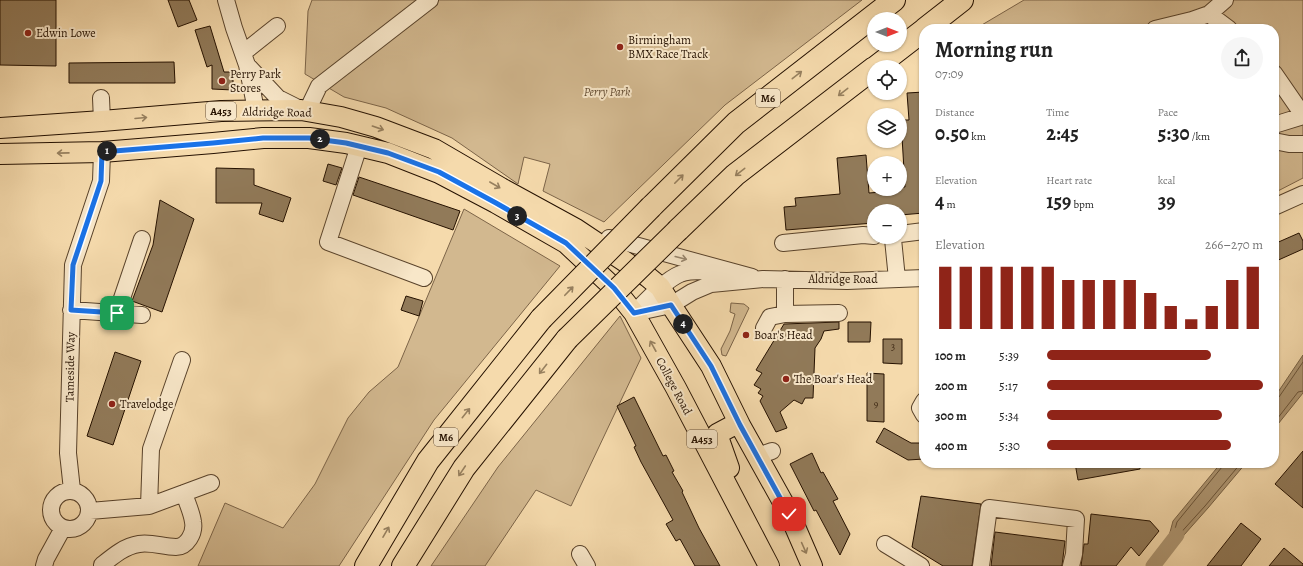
<!DOCTYPE html>
<meta charset="utf-8">
<style>
body{margin:0;font-family:Alegreya,serif;background:#f6f6f6;color:#222;height:100vh;display:flex;flex-direction:column;font-size:15px;white-space:nowrap}
*{box-sizing:border-box;margin:0}
p{font-size:13px;color:#767676}
.icon{flex:none;width:22px;height:22px;fill:none;stroke:currentColor;stroke-width:2;stroke-linecap:round;stroke-linejoin:round}
.map{position:relative;flex:1;overflow:hidden}
.panel{position:absolute;left:919px;top:24px;width:360px;height:444px;display:flex;flex-direction:column;background:#fff;border-radius:16px;box-shadow:0 1px 3px #0004}
.panel>*{flex:none}
.needle{width:26px;rotate:90deg}
.buttons{position:absolute;left:867px;top:12px;display:grid;gap:8px}
.buttons a{display:grid;place-items:center;width:40px;height:40px;border-radius:50%;background:#fff;box-shadow:0 1px 3px #0004;font-size:20px}
.pin{position:absolute;display:grid;place-items:center;width:34px;height:34px;color:#fff;margin:-17px;border-radius:8px;box-shadow:0 2px 6px #0006}
.km{position:absolute;width:20px;height:20px;margin:-10px;border-radius:50%;background:#222;color:#fff;font-size:11px;line-height:20px;text-align:center}
.round{display:grid;place-items:center;flex:none;width:42px;height:42px;border-radius:21px;background:#f6f6f6}
.summary{display:flex;align-items:center;justify-content:space-between;height:68px;padding:0 16px}
h1{font-size:22px;font-weight:700;line-height:30px}
.metrics{display:grid;grid-template-columns:repeat(3,1fr);gap:6px;height:68px;padding:4px 16px}
.metrics div{display:grid;align-content:center}
.metrics b{font-size:20px;font-weight:700}
.metrics small{font-size:11px;font-weight:400}
.metrics p{font-size:11px}
.chart{height:112px;padding:8px 16px}
.chart p{display:flex;justify-content:space-between}
.chart svg{width:100%;height:72px;margin-top:4px;stroke:#8f2418;stroke-width:6}
ul{padding:0 16px;list-style:none;font-size:13px}
li{display:grid;grid-template-columns:64px 48px 1fr;align-items:center;height:30px}
li i{height:10px;border-radius:5px;background:#8f2418}
.map>svg:first-child{display:block}
</style>
<div class="map">
<svg width="1303" height="566" viewBox="0 0 1303 566">
<rect width="100%" height="100%" fill="#f5daac"/>
<filter id="stains"><feTurbulence type="fractalNoise" baseFrequency=".005" numOctaves="4"/><feColorMatrix values="0 0 0 0 .2 0 0 0 0 .09 0 0 0 0 .02 0 0 0 .5 -.17"/></filter>
<radialGradient id="worn" r=".72"><stop offset=".6" stop-color="#630" stop-opacity="0"/><stop offset="1" stop-color="#630" stop-opacity=".3"/></radialGradient>
<path fill="#d2b88f" stroke="#7c6448" d="M312,0H862L725,105L604,222L543,191L550,164L524,157L518,184L452,138L386,108L344,97L305,74L308,11Z
M1024,0H1303V178L1274,193V29H975Z
M464,209L560,266L434,420L339,566H198L225,503L283,528L315,484L348,418L369,392L398,367Z
M731,303L744,304L749,308L726,356L722,355L721,349L730,331L735,314L730,312Z
M620,316L641,358L571,506L536,490L485,566H431L498,467Z"/>
<path fill="#ae9672" stroke="#776144" d="M1303,355V393L1274,429V398Z
M1221,463H1246L1208,508L1176,544L1165,551L1173,521Z"/>
<g fill="none" stroke-linecap="round" stroke-linejoin="round">
<path stroke="#6a5439" stroke-width="1" d="M1274,399L1279,397L1303,362
M1274,423L1298,392L1303,391
M1223,463L1222,467L1177,522L1173,536L1174,538H1176L1205,506L1241,463"/>
<path stroke="#ae9672" stroke-width="15" d="M1153,566L1177,535"/>
</g>
<path fill="#917a59" stroke="#251100" d="M0,0H56V66L0,65Z
M168,0H189L197,20L178,27Z
M210,26L224,72H233V90L212,89V65L207,67L195,30Z
M174,62L175,83H69V63Z
M924,92V213L900,215V211H874V223L786,230L784,207L796,206L795,198L840,194L837,158L866,155L869,193L894,191V189H900V187H905L901,120H909L907,93Z
M328,164L342,168L336,185L323,181Z
M216,168L254,169V185L291,198L283,222L259,214L262,203H216Z
M359,177L460,211L453,230L353,195Z
M160,200L194,219L162,312L132,301L153,245Z
M1299,233L1303,241V249L1274,262V244Z
M406,296L423,301L419,316L401,310Z
M839,322V329L824,331L821,339L815,348L813,398H805L802,404L794,400L780,412L787,428L776,432L760,401L763,396L758,393L761,389L754,385L762,373L756,370L784,324Z
M848,322H871L870,342H848Z
M883,339H902V364L883,363Z
M115,352L141,361L113,445L87,436Z
M867,373L884,374V422L867,421Z
M634,397L663,456L666,455L674,471L672,472L683,491L682,492L699,528L720,566H695L680,539L676,541L666,524L673,520L641,462L634,447L636,446L617,406Z
M884,428L911,443H924V459L908,460L876,442Z
M1303,451V508L1275,484Z
M812,453L821,473L823,472L838,499L833,501L850,534L840,555L816,510L814,511L790,464Z
M1075,463H1140V469L1078,480Z
M921,496L981,504L972,566H943L912,547Z
M1091,514L1150,521L1159,531L1139,556L1131,547L1116,566H1081L1084,544H1088Z
M1241,523L1261,539L1241,566H1207Z
M995,532L1065,541L1062,566H991Z
M1284,548L1303,564V566H1269Z"/>
<g fill="none" stroke-linecap="round" stroke-linejoin="round">
<g stroke="#59432b" stroke-width="18">
<path id="minor" d="M226,0L234,28L247,65L256,110
M1209,14L1229,29
M1155,29L1192,20L1209,14L1225,0
M243,53L277,26
M247,65L278,98L300,109
M1274,73L1303,115
M101,98L102,121
M307,111L319,86L430,0
M1274,125L1303,116
M1274,141L1289,144H1303
M359,146L328,242L424,278
M1274,207L1303,194
M900,234L924,231
M895,237L893,239L897,279
M609,238L752,277
M783,243L863,235L874,236
M785,279V314L839,313
M71,310L142,315
M117,313L142,239
M634,313L671,305L692,292L711,284L763,279L847,281L924,278
M634,313C645,302 665,280 680,274C689,270 701,271 711,271
M764,328L770,317L785,314
M924,401L920,408L924,415
M758,456L772,451
M72,490L68,453L73,265L101,181L102,152
M51 510a19 19 0 1 1 38 0a19 19 0 1 1-38 0Z
M149,506L151,449L182,360
M90,511L149,506L211,483
M885,544L921,566
M580,554L587,566
M102,565C113,556 125,546 139,544C152,542 163,547 176,547C187,547 195,533 193,522C192,513 187,503 184,493
M44,566L46,559L63,528
M981,566L989,508L1076,519L1074,554L1071,566"/>
</g>
<g stroke="#251100" stroke-width="22">
<path id="major" d="M0,128L102,121L221,111L301,110L341,117L376,127L434,149L501,188L576,229L648,277L660,287L671,305L711,366L740,425L789,513L812,566
M0,154L102,152L213,143L263,138H309L346,143L388,153L439,173L496,203L566,243L614,288L634,313L676,388L769,566
M729,468L717,434L732,426L740,425"/>
</g>
<g stroke="#251100" stroke-width="24">
<path id="highway" d="M925,29L962,0
M876,67L924,30
M651,207L736,123L894,0
M678,230L735,175L874,68
M366,566L428,461L541,319
M403,566L464,468L567,339"/>
</g>
<use href="#minor" stroke="#f8e7c9" stroke-width="16"/>
<use href="#major" stroke="#f5daac" stroke-width="20"/>
<use href="#highway" stroke="#f5daac" stroke-width="22"/>
<g stroke="#251100" stroke-width="24" stroke-linecap="butt">
<path id="highway-bridge" d="M541,319L651,207
M567,339L678,230"/>
</g>
<use href="#highway-bridge" stroke="#f5daac" stroke-width="22"/>
</g>
<defs><path id="oneway-shaft" d="M-6 0H5M1.5-3L5.5 0L1.5 3" fill="none" stroke-width="1.6" stroke-linecap="round" stroke-linejoin="round"/></defs>
<g stroke="#97805f">
<use href="#oneway-shaft" transform="translate(797 75) rotate(-38)"/>
<use href="#oneway-shaft" transform="translate(843 92) rotate(142)"/>
<use href="#oneway-shaft" transform="translate(141 118) rotate(-5)"/>
<use href="#oneway-shaft" transform="translate(378 128) rotate(19)"/>
<use href="#oneway-shaft" transform="translate(63 153) rotate(179)"/>
<use href="#oneway-shaft" transform="translate(740 172) rotate(142)"/>
<use href="#oneway-shaft" transform="translate(679 179) rotate(-45)"/>
<use href="#oneway-shaft" transform="translate(495 185) rotate(30)"/>
<use href="#oneway-shaft" transform="translate(569 291) rotate(-46)"/>
<use href="#oneway-shaft" transform="translate(653 346) rotate(-119)"/>
<use href="#oneway-shaft" transform="translate(543 369) rotate(128)"/>
<use href="#oneway-shaft" transform="translate(466 413) rotate(-51)"/>
<use href="#oneway-shaft" transform="translate(462 471) rotate(124)"/>
<use href="#oneway-shaft" transform="translate(386 532) rotate(-60)"/>
<use href="#oneway-shaft" transform="translate(804 548) rotate(66)"/>
</g>
<use stroke="#99876f" href="#oneway-shaft" transform="translate(681 258) rotate(14)"/>
<g fill="none" stroke-linecap="round" stroke-linejoin="round">
<g stroke="#fff" stroke-width="8">
<path id="route" d="M117,313L71,310L73,265L101,181L102,152L213,143L263,138H309L346,143L388,153L439,172L496,203L566,243L614,288L634,313L671,305L711,366L740,425L789,514"/>
</g>
<use href="#route" stroke="#1a73e8" stroke-width="5"/>
</g>
<g fill="#8f2418" stroke="#f8e7c9" stroke-width="1.5">
<circle cx="28" cy="33" r="4"/>
<circle cx="620" cy="47" r="4"/>
<circle cx="222" cy="81" r="4"/>
<circle cx="746" cy="335" r="4"/>
<circle cx="786" cy="379" r="4"/>
<circle cx="112" cy="404" r="4"/>
</g>
<g text-anchor="middle" stroke-width="4" stroke-linejoin="round" paint-order="stroke">
<g font-size="10" fill="#402b16">
<text x="893" y="350">3</text>
<text x="876" y="407">9</text>
</g>
<g fill="#f8e7c9" stroke="#64513c" stroke-width="1">
<rect x="756" y="89" width="24" height="18" rx="3"/>
<rect x="206" y="102" width="30" height="18" rx="3"/>
<rect x="434" y="428" width="24" height="18" rx="3"/>
<rect x="687" y="430" width="30" height="18" rx="3"/>
</g>
<g font-size="11" font-weight="bold" fill="#251100">
<text x="768" y="102">M6</text>
<text x="221" y="115">A453</text>
<text x="446" y="441">M6</text>
<text x="702" y="443">A453</text>
</g>
<g font-size="12" fill="#251100" stroke="#f8e7c9" text-anchor="start">
<text x="36" y="37">Edwin Lowe</text>
<text x="628" y="44">Birmingham<tspan x="628" dy="14">BMX Race Track</tspan></text>
<text x="230" y="78">Perry Park<tspan x="230" dy="14">Stores</tspan></text>
<text x="754" y="339">Boar's Head</text>
<text x="794" y="383">The Boar's Head</text>
<text x="120" y="408">Travelodge</text>
</g>
<g font-size="12" font-style="italic" fill="#624b32" stroke="#f8e7c9">
<text x="607" y="96">Perry Park</text>
</g>
<g font-size="12" fill="#251100" stroke="#f8e7c9">
<text transform="translate(277 112) rotate(1)" y="4">Aldridge Road</text>
<text x="843" y="283">Aldridge Road</text>
<text transform="translate(70 367) rotate(-89)" y="4">Tameside Way</text>
<text transform="translate(674 386) rotate(62)" y="4">College Road</text>
</g>
</g>
<rect width="100%" height="100%" filter="url(#stains)"/>
<rect width="100%" height="100%" fill="url(#worn)"/>
</svg>
<div class="buttons">
<a><svg class="needle" viewBox="-14 -14 28 28"><path d="M0-13l5 13h-10z" fill="#e53935"/><path d="M0 13l5-13h-10z" fill="#767676"/></svg></a>
<a><svg class="icon" aria-label="locate" viewBox="0 0 24 24"><circle cx="12" cy="12" r="6"/><path d="M12 2v4M12 18v4M2 12h4M18 12h4"/></svg></a>
<a><svg class="icon" aria-label="layers" viewBox="0 0 24 24"><path d="M12 4l9 5-9 5-9-5zM3 14l9 5 9-5"/></svg></a>
<a>+</a>
<a>−</a>
</div>
<div class="pin" style="left:117px;top:313px;background:#1e9e55"><svg class="icon" aria-label="arrive" viewBox="0 0 24 24"><path d="M6 21V4h12l-3 4 3 4H6"/></svg></div>
<div class="pin" style="left:789px;top:514px;background:#d93025"><svg class="icon" aria-label="check" viewBox="0 0 24 24"><path d="M5 12l5 5 9-10"/></svg></div>
<b class="km" style="left:107px;top:151px">1</b>
<b class="km" style="left:320px;top:139px">2</b>
<b class="km" style="left:517px;top:216px">3</b>
<b class="km" style="left:683px;top:324px">4</b>
<section class="panel">
<div class="summary"><div><h1>Morning run</h1><p>07:09</p></div><a class="round"><svg class="icon" aria-label="share" viewBox="0 0 24 24"><path d="M12 15V3M7 8l5-5 5 5M5 13v7h14v-7"/></svg></a></div>
<div class="metrics">
<div><p>Distance</p><b>0.50<small> km</small></b></div>
<div><p>Time</p><b>2:45</b></div>
<div><p>Pace</p><b>5:30<small> /km</small></b></div>
</div>
<div class="metrics">
<div><p>Elevation</p><b>4<small> m</small></b></div>
<div><p>Heart rate</p><b>159<small> bpm</small></b></div>
<div><p>kcal</p><b>39</b></div>
</div>
<div class="chart"><p><span>Elevation</span>266–270 m</p>
<svg viewBox="0 0 160 44" preserveAspectRatio="none"><path d="M5 44V6M15 44V6M25 44V6M35 44V6M45 44V6M55 44V6M65 44V14M75 44V14M85 44V14M95 44V14M105 44V22M115 44V30M125 44V38M135 44V30M145 44V14M155 44V6"/></svg>
</div>
<ul>
<li><b>100 m</b>5:39<i style="width:76%"></i></li>
<li><b>200 m</b>5:17<i style="width:100%"></i></li>
<li><b>300 m</b>5:34<i style="width:81%"></i></li>
<li><b>400 m</b>5:30<i style="width:85%"></i></li>
</ul>
</section>
</div>
